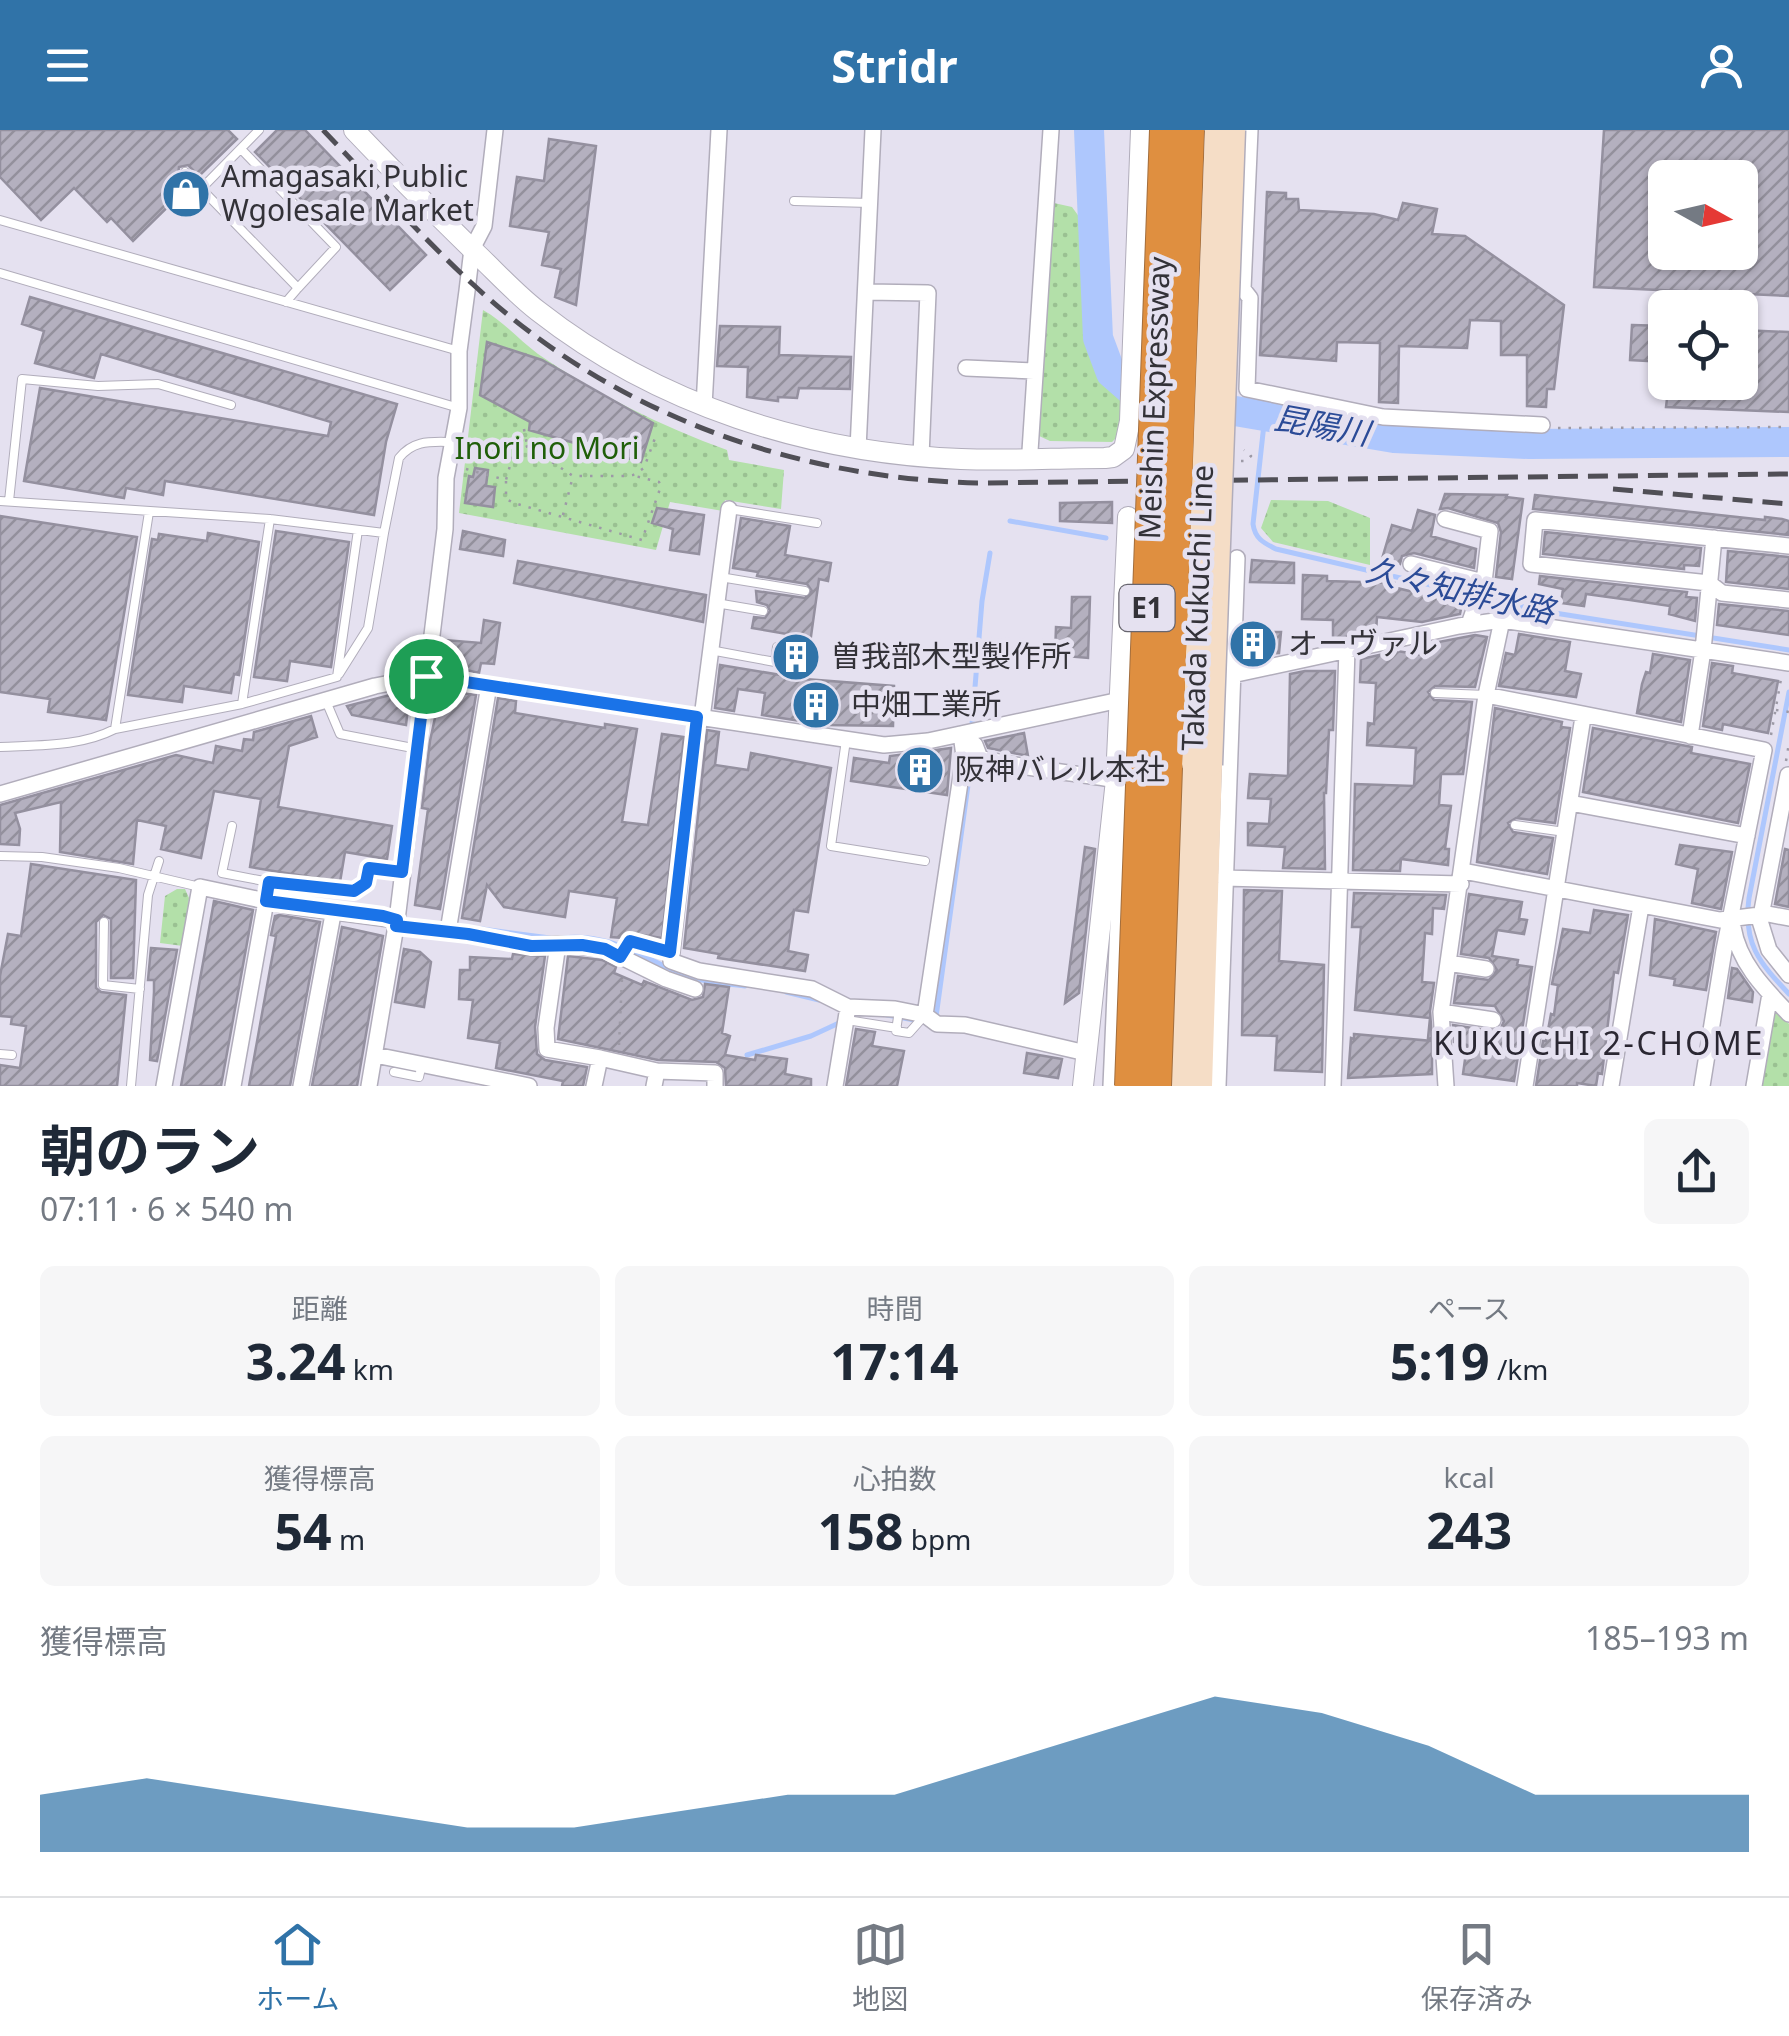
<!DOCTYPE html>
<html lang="ja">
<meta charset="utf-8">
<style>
body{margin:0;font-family:"Noto Sans","Noto Sans JP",sans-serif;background:#f6f6f7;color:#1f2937;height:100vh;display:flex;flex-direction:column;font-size:38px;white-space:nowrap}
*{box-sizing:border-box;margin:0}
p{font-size:32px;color:#747a83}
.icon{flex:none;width:55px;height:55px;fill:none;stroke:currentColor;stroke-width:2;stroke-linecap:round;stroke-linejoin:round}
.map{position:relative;height:956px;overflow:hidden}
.drawer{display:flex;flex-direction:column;background:#fff;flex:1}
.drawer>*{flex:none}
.needle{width:65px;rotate:98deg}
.controls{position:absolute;left:1648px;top:30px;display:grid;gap:20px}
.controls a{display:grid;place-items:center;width:110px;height:110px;border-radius:15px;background:#fff;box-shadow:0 2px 8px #0004;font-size:50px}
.pin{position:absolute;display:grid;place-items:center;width:85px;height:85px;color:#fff;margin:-42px;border:5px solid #fff;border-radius:50%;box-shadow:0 2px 10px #0007}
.round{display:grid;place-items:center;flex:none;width:105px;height:105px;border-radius:15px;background:#f6f6f7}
.overview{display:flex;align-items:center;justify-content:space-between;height:170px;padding:0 40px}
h1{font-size:55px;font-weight:700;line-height:75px}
.figures{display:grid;grid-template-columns:repeat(3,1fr);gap:15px;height:170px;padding:10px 40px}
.figures div{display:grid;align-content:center;border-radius:15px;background:#f6f6f7;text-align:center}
.figures b{font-size:50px;font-weight:700}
.figures small{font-size:28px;font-weight:400}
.figures p{font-size:28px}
.chart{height:280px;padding:20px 40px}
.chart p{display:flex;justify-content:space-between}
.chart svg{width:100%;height:180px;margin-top:10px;fill:#3073a8;opacity:.7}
header{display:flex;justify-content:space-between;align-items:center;height:130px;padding:0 40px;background:#3073a8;color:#fff;font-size:45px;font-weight:700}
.menu{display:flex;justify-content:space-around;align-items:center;height:140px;border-top:2px solid #e0e1e3;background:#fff;font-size:28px;color:#747a83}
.menu a{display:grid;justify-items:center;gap:5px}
.menu .active{color:#3073a8}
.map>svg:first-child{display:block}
</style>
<header><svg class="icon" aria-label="menu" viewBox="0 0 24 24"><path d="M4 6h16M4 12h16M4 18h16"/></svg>Stridr<svg class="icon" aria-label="person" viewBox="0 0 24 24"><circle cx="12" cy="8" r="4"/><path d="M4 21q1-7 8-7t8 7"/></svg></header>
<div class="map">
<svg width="1789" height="956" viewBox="0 0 1789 956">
<defs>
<pattern id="green-dots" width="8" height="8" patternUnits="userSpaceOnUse" patternTransform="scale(2.5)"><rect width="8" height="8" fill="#b3e0a9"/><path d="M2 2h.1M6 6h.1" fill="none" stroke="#9ac192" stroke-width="1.8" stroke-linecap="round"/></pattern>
<pattern id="building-hatch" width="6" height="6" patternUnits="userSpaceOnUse" patternTransform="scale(2.5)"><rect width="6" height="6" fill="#b4b0bf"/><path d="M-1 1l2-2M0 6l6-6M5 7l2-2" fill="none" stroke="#93909c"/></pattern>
</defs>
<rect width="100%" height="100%" fill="#e5e1f0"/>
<path fill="url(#green-dots)" d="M1054,73L1072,77L1080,88C1083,150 1073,226 1122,272L1119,305L1112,312L1050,311L1037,305Z
M483,180C503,191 519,210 538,224C596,264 661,296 727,320L729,330L784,340L781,379L725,370L723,381L670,372L656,420L459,383Z
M1271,370L1328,371L1370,388V435L1273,412L1261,398Z
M177,759H185L189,768L183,816L160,813L165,766Z
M1770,875L1789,894V956H1758Z"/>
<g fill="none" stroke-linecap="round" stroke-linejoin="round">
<path stroke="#aec7fd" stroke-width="5" d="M1265,285L1253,394C1255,409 1264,413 1276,419L1542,481L1789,520
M1010,391L1106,408
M1789,562L1749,768C1743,814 1759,832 1789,864
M972,594L982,471L990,423
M482,799L550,808
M561,808C614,802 643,830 690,847C707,853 727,853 745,856
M786,862L819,870
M887,885L920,891
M936,887L972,626
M747,925L811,906L839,893"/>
<path stroke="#aec7fd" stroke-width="30" d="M1089,0L1098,208L1111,243L1135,264L1394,308L1529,314L1789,312"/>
</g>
<path fill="url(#building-hatch)" stroke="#94909f" stroke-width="2.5" fill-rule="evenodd" d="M0,0H228L237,9L199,46L188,35L179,37L178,45L189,56L133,111L111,88L107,92L74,58L41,90L0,47Z
M277,0H305L426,125L390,160L255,22Z
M1604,0H1789V166L1594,157ZM1665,48H1740V122H1665Z
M549,9L596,16L576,175L555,167L561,139L542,135L549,102L510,96L517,47L544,51Z
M1267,62L1286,63V69H1298L1299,80L1374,84L1398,90L1403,73L1437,79L1432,104L1465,106L1564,175L1554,259H1547L1546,277L1527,276V225H1501V191L1470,190L1467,218L1399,216L1398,273L1379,272L1380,213L1337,212L1336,231L1260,225Z
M30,167L397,274L386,312L374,385L165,351L163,365L126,358L124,368L24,351L40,258L328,306L331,292L101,224L94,248L35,233L44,201L22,194Z
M1632,195L1665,196V232L1630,230Z
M720,196L780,197L779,225L851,227L850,259L799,258L797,268L778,267V271L747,267L748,237L717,236Z
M1740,200L1789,202V282L1666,277L1669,252H1740Z
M487,212L542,230L653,293L641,332L529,300L530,292L480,265Z
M475,338L488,340L486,356L495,357L493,377L465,373L469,346L473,347Z
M1445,364L1507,365L1506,367L1523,369L1512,449L1496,447L1501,402L1498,393L1448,378L1440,379Z
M1535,365L1765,390V387L1782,389L1789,391V405L1533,379Z
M1112,372V393L1060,391V373Z
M657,378L704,385L699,424L670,420L673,399L652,393Z
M1418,380L1435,385L1431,406L1476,419L1474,438L1414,423L1402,426L1400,434L1382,429L1392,395L1412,401Z
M0,386L137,407L106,590L48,582L50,569L0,562Z
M741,388L790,396L785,425L831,433L828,451L819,449L805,549L894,556L893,596L826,595L762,585L765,563L738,559L734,581L715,578L720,535L781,545L787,504L752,498L754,487L765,488L770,481L767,475L757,472L756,461L805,468L812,461L807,454L757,446L758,442L733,438Z
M276,401L349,412L331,537L290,531L287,551L254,547Z
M463,401L505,410L503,426L460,419Z
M1545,402L1701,418L1699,436L1684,435V439L1543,424Z
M208,403L259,412L239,545L234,544L231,563L184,556L182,572L128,565L152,409L158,410L159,404L207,411Z
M1728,421L1789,427V459L1726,452Z
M1252,430L1294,433V453L1250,452Z
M518,431L706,465L703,492L514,453Z
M1303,445L1327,446V451L1394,453L1393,457L1462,474L1460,484L1422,492L1377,487L1376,502L1333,509V490L1302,489Z
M1540,446L1687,462L1686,467L1697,468L1695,491L1669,484L1670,476L1630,470L1586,464L1584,476L1561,473L1563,459L1539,454Z
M1072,467H1090L1088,528L1055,525L1056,497L1071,498Z
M1719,474L1789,481V505L1717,495Z
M484,490L500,493L494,534L481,533L479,543L441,534L445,510L481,513Z
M1246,502H1281L1279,523L1245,525Z
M1519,504L1570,512L1565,541L1581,544L1576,567L1499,556L1506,523L1515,525Z
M1475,505L1487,507L1475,557L1435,556L1428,562L1434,570L1472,572L1463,644H1441L1439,675L1451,676L1445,719H1449L1448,735L1401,729L1400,741L1353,740L1355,654L1414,656L1416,618L1367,615L1368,593L1374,594L1376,553L1360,552L1361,529L1397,521L1422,525L1423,515Z
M1653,524L1690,530L1681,592L1637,583L1642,554L1646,542L1650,543Z
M1712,533L1733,536L1732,543L1778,551L1768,603L1723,594L1722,600L1703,596Z
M1305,541H1335L1333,600H1329L1326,663H1324L1325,739L1283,738L1285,717L1248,715V693L1269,694L1271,669L1248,668L1250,644L1288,646L1290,544Z
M410,560L406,595L352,585L347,576Z
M441,560L476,565L440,779L415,775L428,679L422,678L430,611Z
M498,568L516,571L515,583L605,598V594L637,599L622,692L648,695L662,604L684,607L662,808L636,804H627L623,808L611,807L617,768L569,761L565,787L504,777L487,755L480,791L462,788Z
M1495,578L1562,592L1561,597L1570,598L1555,693L1516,688L1508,693L1513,702L1553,708L1547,744L1477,732Z
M311,586L317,607L289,616L278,677L392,696L387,729L345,722L340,752L250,737L261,669L214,661L201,728L161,719L166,696L137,690L133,734L60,722L61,672L15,683L20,699L19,715L0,714V675L176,625L213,633L216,616L242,621L244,609L253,610L254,602Z
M1593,598L1692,617L1691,623L1750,634L1738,693L1583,662Z
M707,600L719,602L715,635L748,640L751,623L831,638L808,782L794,780L788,821L808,825L805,841L718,828L719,824L684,818Z
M1024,603L1028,626L988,618L985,611Z
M951,618L947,665L851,651L854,628L889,633L890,626Z
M1680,715L1732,722L1721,779L1692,773L1698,739L1676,734Z
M1085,717L1095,719L1079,863L1065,873Z
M1785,719L1789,720V777L1775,774Z
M31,734L136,750L133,848H111V789L103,785L96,792V858L101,862L126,865L117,956H0V935L20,938L26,896L11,894L12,887L0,886V846L8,804L21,806Z
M1244,760L1282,761L1279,831L1324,835L1322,942L1275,940L1277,906L1242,905Z
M1354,763L1446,765L1444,779L1433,778L1432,804L1425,803L1422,852L1434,853L1430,881L1432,909L1428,908L1430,888L1355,880L1361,797H1352Z
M1469,764L1522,772L1519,789L1527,790L1524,804L1497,800L1492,826L1518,830L1517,835L1532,837L1514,951L1463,944L1467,915L1454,912L1453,895L1492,901L1501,898L1504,891L1495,876L1454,873L1458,846L1489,850L1497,840L1489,828L1461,824Z
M214,771L253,780L221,956H181Z
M1594,780L1628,785L1618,843L1614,842L1602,944L1598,943L1596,956L1577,953V956H1536L1543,911H1546L1551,884L1554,885L1558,855L1552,854L1563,799L1590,803Z
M279,785L320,792L290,956H249L276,806L271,805L275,786Z
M1655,789L1716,802L1706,860L1674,855L1675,849L1650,845Z
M342,797L383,806L357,956H312Z
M151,818L177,820L157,931L150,930L154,862V850H148Z
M404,819L420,822L431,832L424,877L395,872Z
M513,824L545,826L535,897L537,924L545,930L587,937L583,956H562L563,951L496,938L500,913L468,908L473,870L459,869L460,840H470V827L512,829Z
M568,826L602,830L616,837L614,843L642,855L644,851L692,870L703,867L705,854L729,857L722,903L730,906L725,925L755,930L756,925L787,929L785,944L811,949V956H726L725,938L716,932L658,930L558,909Z
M1732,838L1737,839L1753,862L1752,872L1728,868Z
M856,899L875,902L872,916L904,921L897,956H846Z
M1354,904L1432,911V944L1348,948L1351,908L1354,909Z
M1027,923L1062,929L1058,948L1024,943Z"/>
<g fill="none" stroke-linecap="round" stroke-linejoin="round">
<g stroke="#b1adbb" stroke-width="10">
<path id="service" d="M241,19L336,117L298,158
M185,42L298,158L286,172
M201,59L259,0
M794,71L870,73
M0,90L459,221
M0,143L459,278
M0,371L270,389L384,403L399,328C414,309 432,312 453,312
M9,371L22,249L98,256L158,254L231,275
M729,379L817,393
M720,447L805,461
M716,473L763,481
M710,520L775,532L777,517
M339,544L368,498L384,403
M1435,563L1486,565
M326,571L340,604L418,619
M242,574L270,389
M115,599L149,382
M846,610L831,716L925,731
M0,617C39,615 80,617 115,599L242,574L337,547L358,400
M1515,695L1565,702
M232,696L222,743L269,752L266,771
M0,726L42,727L119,738L200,757
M269,752L354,761L366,753L369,738L402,742
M104,792L103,855L140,859
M630,811L670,822
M899,880L896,901L909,903L925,885
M847,890L897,898
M0,924L12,925
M394,942L419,947L422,934
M131,956L148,765L159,731"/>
</g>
<g stroke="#b1adbb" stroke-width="18">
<path id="minor" d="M1250,0L1243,159L1250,168L1247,259L1383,287L1542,295
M867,162L928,163L921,326
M966,238L1034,241
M704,276L719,0
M858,319L873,0
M1027,329L1030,321L1051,0
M1445,389L1490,401L1484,452
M1789,416L1535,390L1531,434L1709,453L1722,463L1789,470
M1411,434L1484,452L1469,494
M1207,547L1232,545L1459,496L1502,490L1789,533
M1486,565L1764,620L1724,820L1702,956
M697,587L671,831L699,841L812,859L848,877L895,879L925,885
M702,588L729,379
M961,604L964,626L925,885L937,894L965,895L1086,923
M961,604L975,615L980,628C1025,639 1070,642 1116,650
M1690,606L1703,520L1714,408
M1788,645L1760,791L1769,820L1789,845
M0,664L375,556L426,546L884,615L928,611L1120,570
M1570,673L1747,706
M1463,741L1720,790L1768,784L1789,788
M1224,748L1461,754
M396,796L469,804L531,816L558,814L605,819L666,849L695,859
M1733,797C1739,833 1764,858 1789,884
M448,801L489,555
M558,814L546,898L547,919L600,928
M1448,833L1486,839
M1441,882L1493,890
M375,925L529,956
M657,941L715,943V956
M164,956L200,757L289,776L397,790
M233,956L266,771
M301,956L334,779
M369,956L397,790L445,399L446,348L459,278V221L467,161L472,119L484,96L495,0
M594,956L600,928L657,941L654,956
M835,956L848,877
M1111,956L1124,655
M1218,956L1237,428
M1333,956L1347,519
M1446,956L1441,882L1486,565L1502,490
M1525,956L1583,587
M1611,956L1641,776
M1754,956L1770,864"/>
</g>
<g stroke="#b1adbb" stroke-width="22">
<path id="tertiary" d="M354,0C394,42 435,83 477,124C497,143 516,164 538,181C658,275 809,323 961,329C1009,331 1057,328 1105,328L1113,327L1124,319L1130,291L1141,0
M1083,956L1116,650L1128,387"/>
</g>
<g stroke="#b1adbb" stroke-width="25">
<path id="secondary" d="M1180,956L1193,634
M1201,956L1211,635"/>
</g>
<path stroke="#9d9aa6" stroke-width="2.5" stroke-dasharray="2.5 8" stroke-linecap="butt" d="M1558,298L1789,297
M524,299L527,315
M1241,331H1246L1251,326L1244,320
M466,339L506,350L514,321L528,316L573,346H624L633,345L644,338L655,308
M506,351V369L514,373L642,410L661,356L659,352L635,346
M563,385L573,346
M1776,580L1789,582
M1771,605L1781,549
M1786,631L1789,613
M619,915L622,848"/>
<use href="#service" stroke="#fff" stroke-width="8"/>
<use href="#minor" stroke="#fff" stroke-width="15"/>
<use href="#tertiary" stroke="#fff" stroke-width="20"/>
<use href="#secondary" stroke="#f5ddc6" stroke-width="22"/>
<path stroke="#504f56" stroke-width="5" stroke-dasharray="20 10" stroke-linecap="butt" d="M323,0C374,53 423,109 477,158C614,284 793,348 977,353L1789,344
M1613,359L1789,374"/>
<g stroke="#b1adbb" stroke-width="25" stroke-linecap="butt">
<path id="secondary-bridge" d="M1193,634L1216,0
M1211,635L1234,0"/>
</g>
<g stroke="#a36e3d" stroke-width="32" stroke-linecap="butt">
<path id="motorway-bridge" d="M1130,956L1165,0
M1156,956L1189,0"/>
</g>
<use href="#secondary-bridge" stroke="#f5ddc6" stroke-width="22"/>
<use href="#motorway-bridge" stroke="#df8f40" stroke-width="30"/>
</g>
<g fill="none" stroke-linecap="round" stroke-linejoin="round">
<g stroke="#fff" stroke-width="20">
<path id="route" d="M426,546L697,587L670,822L630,811L620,827L605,819L582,815L531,816L468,804L396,796L397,790L383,786L266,771L269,752L354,761L366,753L369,738L402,742Z"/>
</g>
<use href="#route" stroke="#1a73e8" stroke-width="12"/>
</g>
<defs>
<g id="shop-disc" transform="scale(2.5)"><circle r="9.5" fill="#3073a8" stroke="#e5e1f0"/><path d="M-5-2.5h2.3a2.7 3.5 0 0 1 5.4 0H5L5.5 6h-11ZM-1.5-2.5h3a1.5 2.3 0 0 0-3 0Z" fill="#fff"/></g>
<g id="building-disc" transform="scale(2.5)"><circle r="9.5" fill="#3073a8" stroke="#e5e1f0"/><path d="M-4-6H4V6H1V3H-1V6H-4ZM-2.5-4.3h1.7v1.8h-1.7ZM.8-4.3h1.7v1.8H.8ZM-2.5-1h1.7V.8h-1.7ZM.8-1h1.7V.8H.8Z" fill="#fff"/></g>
</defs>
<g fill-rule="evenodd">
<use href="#shop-disc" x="186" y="64"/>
<use href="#building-disc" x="1253" y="514"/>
<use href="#building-disc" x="796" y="527"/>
<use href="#building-disc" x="816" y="575"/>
<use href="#building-disc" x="920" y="640"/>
</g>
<g text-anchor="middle" stroke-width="9" stroke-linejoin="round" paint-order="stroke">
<rect fill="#e5e1f0" stroke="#68666f" stroke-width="2.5" x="1119.5" y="455" width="55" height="46" rx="8"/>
<g font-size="28" font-weight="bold" fill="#333238">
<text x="1147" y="488">E1</text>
</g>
<g font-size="30" fill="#333238" stroke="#e5e1f0" text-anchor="start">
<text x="221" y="57">Amagasaki Public<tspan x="221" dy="34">Wgolesale Market</tspan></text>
<text x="1288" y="524">オーヴァル</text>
<text x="831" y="537">曽我部木型製作所</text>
<text x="851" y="585">中畑工業所</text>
<text x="955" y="650">阪神バレル本社</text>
</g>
<g font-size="30" fill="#333238" stroke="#e5e1f0">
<text transform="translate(1155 268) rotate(-88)" y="10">Meishin Expressway</text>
<text transform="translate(1198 478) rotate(-88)" y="10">Takada Kukuchi Line</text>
</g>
<g font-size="30" fill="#205f09" stroke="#e5e1f0">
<text x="547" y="329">Inori no Mori</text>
</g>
<g font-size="32" font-style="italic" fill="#2b4b97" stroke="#e5e1f0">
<text transform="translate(1322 296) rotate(10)" y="11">昆陽川</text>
<text transform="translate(1460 461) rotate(13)" y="11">久々知排水路</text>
</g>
<g font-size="32" letter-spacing="2.5" fill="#2a2732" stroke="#e5e1f0">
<text x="1599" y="925">KUKUCHI 2-CHOME</text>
</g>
</g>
</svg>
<div class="controls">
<a><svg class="needle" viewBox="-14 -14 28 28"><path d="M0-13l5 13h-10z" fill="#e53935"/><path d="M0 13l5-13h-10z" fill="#747a83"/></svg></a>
<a><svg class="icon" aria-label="locate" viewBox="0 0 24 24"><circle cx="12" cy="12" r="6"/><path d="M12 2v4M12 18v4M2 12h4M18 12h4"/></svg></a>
</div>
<div class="pin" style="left:426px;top:546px;background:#1e9e55"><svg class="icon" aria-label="arrive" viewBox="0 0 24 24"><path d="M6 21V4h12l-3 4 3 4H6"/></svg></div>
</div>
<section class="drawer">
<div class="overview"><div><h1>朝のラン</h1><p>07:11 · 6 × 540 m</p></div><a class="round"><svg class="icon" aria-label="share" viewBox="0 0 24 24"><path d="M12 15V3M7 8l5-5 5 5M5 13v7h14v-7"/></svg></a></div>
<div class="figures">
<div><p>距離</p><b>3.24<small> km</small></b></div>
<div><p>時間</p><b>17:14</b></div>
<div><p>ペース</p><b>5:19<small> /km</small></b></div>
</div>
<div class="figures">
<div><p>獲得標高</p><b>54<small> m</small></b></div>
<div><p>心拍数</p><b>158<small> bpm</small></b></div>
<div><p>kcal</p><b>243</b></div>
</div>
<div class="chart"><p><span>獲得標高</span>185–193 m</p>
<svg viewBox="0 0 160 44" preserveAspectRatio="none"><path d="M0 44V30L10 26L20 30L30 34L40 38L50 38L60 34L70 30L80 30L90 22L100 14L110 6L120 10L130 18L140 30L150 30L160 30V44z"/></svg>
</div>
</section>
<nav class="menu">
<a class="active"><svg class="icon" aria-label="home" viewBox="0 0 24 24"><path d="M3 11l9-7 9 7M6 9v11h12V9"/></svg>ホーム</a>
<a><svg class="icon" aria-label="map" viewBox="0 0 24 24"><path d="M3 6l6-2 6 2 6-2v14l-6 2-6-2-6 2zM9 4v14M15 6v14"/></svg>地図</a>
<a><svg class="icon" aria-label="saved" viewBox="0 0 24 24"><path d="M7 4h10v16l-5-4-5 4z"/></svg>保存済み</a>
</nav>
